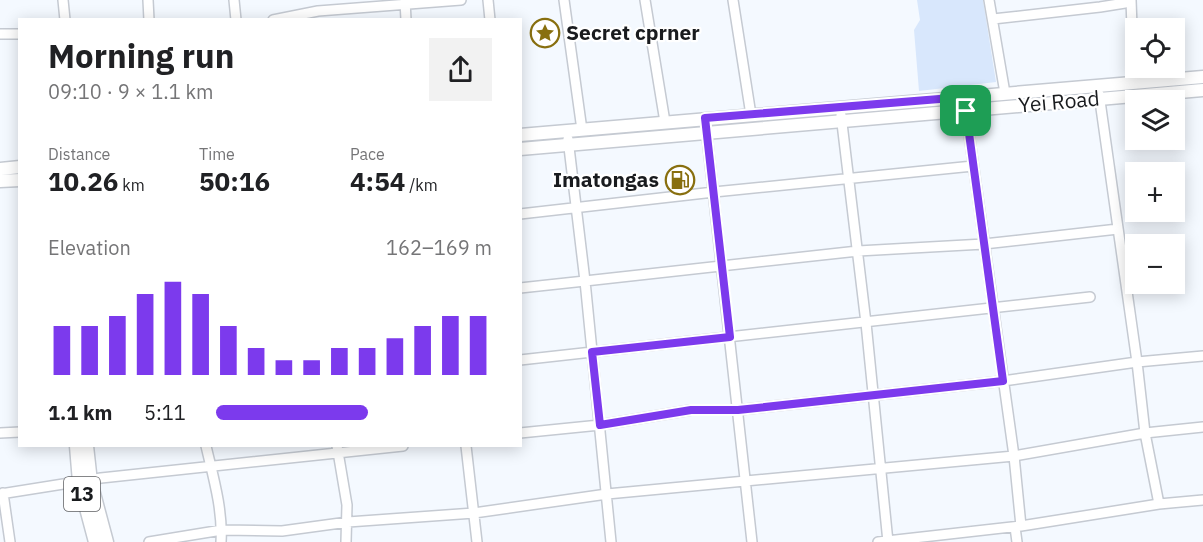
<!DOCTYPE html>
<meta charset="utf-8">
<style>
body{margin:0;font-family:"IBM Plex Sans",sans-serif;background:#f2f2f2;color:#202124;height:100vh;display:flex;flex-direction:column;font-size:22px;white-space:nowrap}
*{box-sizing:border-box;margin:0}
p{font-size:20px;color:#757577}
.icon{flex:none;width:33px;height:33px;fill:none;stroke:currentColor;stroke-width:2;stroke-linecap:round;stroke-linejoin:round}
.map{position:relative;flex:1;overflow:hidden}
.details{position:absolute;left:18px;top:18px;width:504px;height:429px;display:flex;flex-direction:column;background:#fff;border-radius:0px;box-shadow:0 3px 15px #0003}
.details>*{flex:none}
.tools{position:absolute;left:1125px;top:18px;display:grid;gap:12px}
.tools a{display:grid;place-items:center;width:60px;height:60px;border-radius:0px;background:#fff;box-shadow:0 3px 15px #0003;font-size:30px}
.pin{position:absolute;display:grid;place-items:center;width:51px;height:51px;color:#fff;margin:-26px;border-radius:12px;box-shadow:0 3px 9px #0006}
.round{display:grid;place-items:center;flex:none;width:63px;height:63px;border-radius:0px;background:#f2f2f2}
.overview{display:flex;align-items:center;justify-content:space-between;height:102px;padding:0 30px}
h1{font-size:33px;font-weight:700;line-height:45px}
.figures{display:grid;grid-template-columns:repeat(3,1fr);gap:9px;height:102px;padding:6px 30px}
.figures div{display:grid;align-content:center}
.figures b{font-size:26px;font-weight:700}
.figures small{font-size:16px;font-weight:400}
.figures p{font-size:16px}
.chart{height:168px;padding:12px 30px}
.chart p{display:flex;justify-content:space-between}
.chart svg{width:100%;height:108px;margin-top:6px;stroke:#7c3aed;stroke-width:6}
ul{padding:0 30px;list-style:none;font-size:20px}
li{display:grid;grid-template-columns:96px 72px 1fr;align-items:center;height:45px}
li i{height:15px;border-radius:8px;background:#7c3aed}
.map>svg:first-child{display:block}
</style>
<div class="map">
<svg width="1203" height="542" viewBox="0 0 1203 542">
<rect width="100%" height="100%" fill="#f4f9ff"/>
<path fill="#d8e7fc" d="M917,0H983L996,82L919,91L914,30L920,20Z"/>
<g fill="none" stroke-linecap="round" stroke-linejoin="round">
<g stroke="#c5cad2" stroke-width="12">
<path id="minor" d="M63,0L65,20
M148,0L149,20
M234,0L236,20
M405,0L406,20
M488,0L490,20
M564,0L582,130
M645,0L665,122
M733,0L751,115
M989,0L1005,93
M993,19L1100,7L1125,3L1131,0L1134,83
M273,20L318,11L461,0
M0,34H20
M1099,94L1137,362L1145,433L1159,504
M965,105L1014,456L1021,526
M841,115L866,323L888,542
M706,127L752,542
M520,214L714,192L973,166
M520,288L585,281L568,139
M520,360L1090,297
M0,433L20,432
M520,433L600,425L691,410H738L1003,381L1137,362L1203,356
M206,446C213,476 223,510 221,542
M337,446L347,505L346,542
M466,446L477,542
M3,493L10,542
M0,494L101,478L403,446
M1015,527L1017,542
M149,542L222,530L282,531L348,522L474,513L607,494L1014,456L1145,433L1203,427
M611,542L585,281L858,251L984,244L1118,229
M878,542L1021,526L1159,504L1203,500"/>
</g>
<g stroke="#c5cad2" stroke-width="15">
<path id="major" d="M520,135L1203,77
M520,149L1203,90
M0,169L20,167
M0,181L20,180
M76,446L79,482L95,542
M87,446L91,482L107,542"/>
</g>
<use href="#minor" stroke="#fff" stroke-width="9"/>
<use href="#major" stroke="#fff" stroke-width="12"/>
</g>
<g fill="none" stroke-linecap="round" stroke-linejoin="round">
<g stroke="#fff" stroke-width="12">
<path id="route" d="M964,97L1003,381L738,410H691L600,425L592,352L730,337L705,118Z"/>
</g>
<use href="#route" stroke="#7c3aed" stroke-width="8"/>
</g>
<defs>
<g id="sight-ring" transform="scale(1.5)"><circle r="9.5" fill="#fff" stroke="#886f0f" stroke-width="1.5"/><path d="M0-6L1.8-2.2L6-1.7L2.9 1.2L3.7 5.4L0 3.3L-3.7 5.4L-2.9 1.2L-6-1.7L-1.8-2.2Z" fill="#886f0f"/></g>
<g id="fuel-ring" transform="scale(1.5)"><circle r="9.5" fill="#fff" stroke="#886f0f" stroke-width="1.5"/><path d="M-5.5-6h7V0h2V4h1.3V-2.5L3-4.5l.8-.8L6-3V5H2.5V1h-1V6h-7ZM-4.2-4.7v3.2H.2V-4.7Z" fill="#886f0f"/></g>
</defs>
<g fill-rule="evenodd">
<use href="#sight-ring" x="545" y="33"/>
<use href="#fuel-ring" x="680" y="180"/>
</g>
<g text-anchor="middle" stroke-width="4.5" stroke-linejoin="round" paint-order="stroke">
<rect fill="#fff" stroke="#5e5f62" stroke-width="1.5" x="64" y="477" width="36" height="34" rx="4.5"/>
<g font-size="20" font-weight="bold" fill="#191b1e">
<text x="82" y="501">13</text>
</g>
<g font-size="21" font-weight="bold" fill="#191b1e" stroke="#fff" text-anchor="start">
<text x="566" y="40">Secret cprner</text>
<text x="659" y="187" text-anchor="end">Imatongas</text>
</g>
<g font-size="21" fill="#191b1e" stroke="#fff">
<text transform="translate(1059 102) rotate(-5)" y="7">Yei Road</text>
</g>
</g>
</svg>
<div class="tools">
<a><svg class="icon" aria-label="locate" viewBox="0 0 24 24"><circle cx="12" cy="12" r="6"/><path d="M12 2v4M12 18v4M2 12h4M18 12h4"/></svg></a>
<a><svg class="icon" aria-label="layers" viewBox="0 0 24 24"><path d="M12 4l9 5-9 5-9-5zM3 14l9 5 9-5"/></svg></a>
<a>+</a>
<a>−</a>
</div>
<div class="pin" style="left:966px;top:111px;background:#1e9e55"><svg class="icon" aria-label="arrive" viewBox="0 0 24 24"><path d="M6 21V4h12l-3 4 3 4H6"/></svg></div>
<section class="details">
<div class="overview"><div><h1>Morning run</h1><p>09:10 · 9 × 1.1 km</p></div><a class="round"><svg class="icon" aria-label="share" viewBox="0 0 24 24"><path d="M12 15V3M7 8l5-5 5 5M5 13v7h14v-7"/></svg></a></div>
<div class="figures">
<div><p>Distance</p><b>10.26<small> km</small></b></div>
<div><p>Time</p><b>50:16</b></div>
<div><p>Pace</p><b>4:54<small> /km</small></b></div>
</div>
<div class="chart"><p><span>Elevation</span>162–169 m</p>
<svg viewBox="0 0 160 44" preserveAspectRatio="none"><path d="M5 44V24M15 44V24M25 44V20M35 44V11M45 44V6M55 44V11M65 44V24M75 44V33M85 44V38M95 44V38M105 44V33M115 44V33M125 44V29M135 44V24M145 44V20M155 44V20"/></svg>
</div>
<ul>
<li><b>1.1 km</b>5:11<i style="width:55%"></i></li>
</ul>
</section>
</div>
